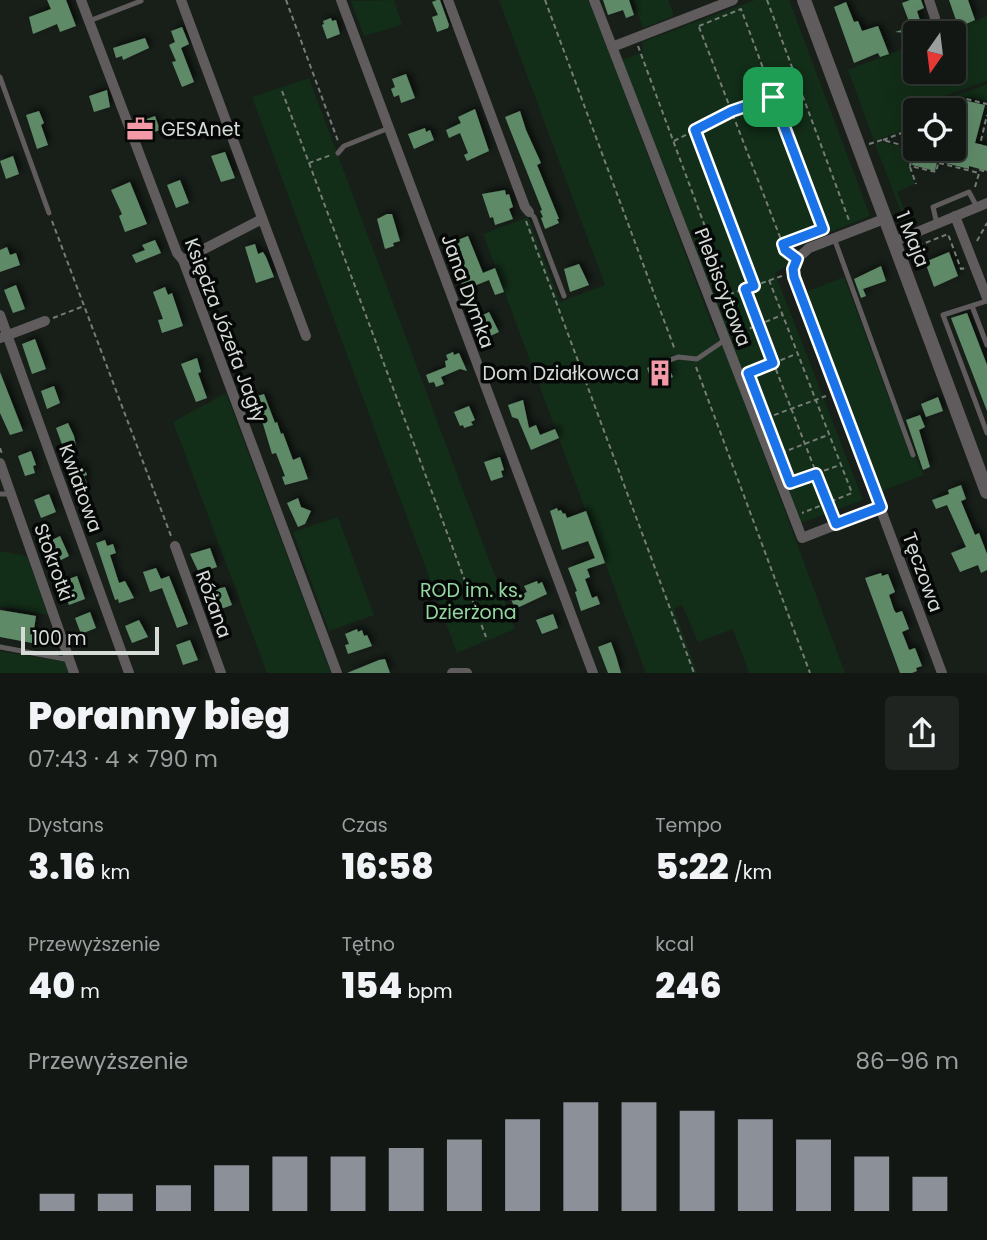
<!DOCTYPE html>
<html lang="pl">
<meta charset="utf-8">
<style>
body{margin:0;font-family:Poppins,sans-serif;background:#1f2421;color:#f1f3f6;height:100vh;display:flex;flex-direction:column;font-size:26px;white-space:nowrap}
*{box-sizing:border-box;margin:0}
p{font-size:23px;color:#9c9fa0}
.icon{flex:none;width:38px;height:38px;fill:none;stroke:currentColor;stroke-width:2;stroke-linecap:round;stroke-linejoin:round}
.map{position:relative;height:673px;overflow:hidden}
.details{display:flex;flex-direction:column;background:#121713;flex:1}
.details>*{flex:none}
.needle{width:46px;rotate:194deg}
.buttons{position:absolute;left:903px;top:21px;display:grid;gap:14px}
.buttons a{display:grid;place-items:center;width:63px;height:63px;border-radius:7px;background:#121713;box-shadow:0 7px 28px #0002,0 0 0 2px #313633;font-size:35px}
.scale{position:absolute;left:21px;bottom:18px;width:138px;box-sizing:border-box;padding-left:7px;border:4px solid #d6dbd7;border-top:0;font-size:19px;line-height:24px;white-space:nowrap;color:#d6dbd7;-webkit-text-stroke:5px #050806;paint-order:stroke}
.pin{position:absolute;display:grid;place-items:center;width:60px;height:60px;color:#fff;margin:-30px;border-radius:14px;box-shadow:0 4px 10px #0006}
.round{display:grid;place-items:center;flex:none;width:74px;height:74px;border-radius:7px;background:#1f2421}
.headline{display:flex;align-items:center;justify-content:space-between;height:119px;padding:0 28px}
h1{font-size:38px;font-weight:800;line-height:52px}
.figures{display:grid;grid-template-columns:repeat(3,1fr);gap:10px;height:119px;padding:7px 28px}
.figures div{display:grid;align-content:center}
.figures b{font-size:35px;font-weight:800}
.figures small{font-size:19px;font-weight:400}
.figures p{font-size:19px}
.chart{height:196px;padding:14px 28px}
.chart p{display:flex;justify-content:space-between}
.chart svg{width:100%;height:126px;margin-top:7px;stroke:#8c9099;stroke-width:6}
.map>svg:first-child{display:block}
</style>
<div class="map">
<svg width="987" height="673" viewBox="0 0 987 673">
<defs>
<filter id="shadow"><feDropShadow dx="3.5" dy="-3.5" stdDeviation="3.5" flood-color="#0009"/></filter>
</defs>
<rect width="100%" height="100%" fill="#181f19"/>
<path fill="#122d18" d="M394,0L402,25L364,36L351,1Z
M499,0H589L716,335L723,344L845,673H749L733,629L698,642L682,605L674,609L697,673H646L483,234L528,217L560,302L605,285Z
M633,0H668L674,16L643,28Z
M755,0H789L870,216L785,250L790,264L775,273L863,500L798,524L622,60L643,52L642,42Z
M987,16V81L916,106L915,133L904,130L874,141L848,70L915,44V72H954V33H943Z
M309,78L515,629L457,653L252,97Z
M987,84V102L961,96L955,122L954,110H919Z
M881,142L913,149L909,168L915,184L897,192L905,211L901,212L875,144Z
M844,277L893,409L924,475L882,491L803,293Z
M226,393L331,673H267L173,422Z
M338,517L374,615L329,631L293,532Z
M0,551L27,556L48,615L0,606Z
M0,651L66,662L70,673H0Z"/>
<path fill="#5f8a67" filter="url(#shadow)" d="M47,0H66L76,26L60,32L57,24L33,34L29,17L51,9Z
M437,0H440L449,25L448,28L437,32L432,17L438,15L432,2Z
M603,0H629L634,15L626,18L623,10L608,15Z
M910,0H921L924,8L917,11L924,33H915V39L909,42L906,33L895,32L911,27L902,3Z
M949,0H968L975,20L966,24L964,21L957,23Z
M846,2L854,22L858,21L862,31L878,26L889,54L880,57L878,53L854,63L834,7Z
M331,18L332,21L336,20L340,34L327,39L322,25L324,24L323,21Z
M182,27L189,44L181,48L194,82L182,87L172,62L176,61L169,45L175,42L171,31Z
M145,38L149,48L123,60L122,56L116,58L113,48Z
M406,74L415,98L401,103L399,95L394,97L391,89L395,87L392,79Z
M107,90L110,107L94,112L89,96Z
M963,100L985,105L975,143L987,146V171L969,166V169L937,161L935,171L912,165L916,149H954V139Z
M475,109L489,151L467,161L464,155L468,153L460,133L449,138L446,130L461,123L458,117Z
M39,111L44,123L41,125L48,145L37,149L26,115Z
M520,111L526,130L541,163L537,165L559,219H557L559,223L545,229L541,218L543,217L540,211L542,210L505,117Z
M155,116L160,130L141,137L136,123Z
M425,128L426,132L430,130L434,140L414,149L408,134Z
M225,152L235,178L221,182L211,156Z
M13,156L19,174L6,179L0,161Z
M180,180L189,203L176,208L167,185Z
M130,182L147,224L125,232L119,216L122,214L111,190Z
M505,190L506,195L509,194L513,207L509,209L513,219L495,225L493,217L490,218L482,194Z
M387,214H392L400,241L393,243L394,246L385,249L377,219Z
M468,236L483,273L495,268L504,292L495,295L489,280L464,290L451,256L452,255L450,250L453,249L450,243Z
M155,240L161,253L136,263L132,255L145,250L142,245Z
M255,244L258,254L263,252L266,257L274,277L256,283L245,247Z
M7,247L10,255L16,253L20,265L0,272V250Z
M949,252L958,276L934,287L925,262Z
M579,264L589,285L570,292L564,269Z
M881,266L886,281L863,289L866,296L861,298L854,279Z
M16,285L25,309L13,313L4,290Z
M165,287L168,295L172,293L183,326L162,333L158,320L163,319L153,292Z
M489,312L499,332L488,337L479,317Z
M967,313L987,365V411L951,318Z
M35,339L46,369L32,374L22,344Z
M453,352L454,355L459,353L467,371L460,369L441,377L444,384L436,387L434,382L429,383L426,375L446,367L445,361L448,360L446,355Z
M197,358L201,372L198,373L207,398L196,402L181,364Z
M665,361L673,377L653,385L647,368Z
M0,372L23,431L10,435L0,413Z
M54,386L60,403L47,409L41,391Z
M264,394L275,423L277,422L281,434L283,433L293,460L300,457L308,479L285,485L282,477L285,476L276,453L272,454L260,414L257,415L251,398Z
M938,397L943,411L926,417L921,404Z
M523,400L529,428L536,425L540,435L555,429L559,438L531,450L518,419L512,417L508,405Z
M469,406L475,420L471,422L473,425L464,428L463,425L460,426L454,412Z
M920,415L925,427L919,430L930,467L923,470L906,420Z
M68,423L74,436L76,446L64,450L56,428Z
M31,451L36,465L33,466L35,473L25,476L18,456Z
M500,457L504,470L501,471L503,477L491,481L484,462Z
M76,459L79,468L84,466L87,475L84,476L88,486L78,490L75,479L72,481L67,468L73,466Z
M961,485L966,499L961,501L975,535L979,533L987,554V570L981,573L978,565L960,572L951,553L966,547L947,505L936,509L932,500L949,494L948,490Z
M49,494L56,512L41,518L34,500Z
M298,498L301,507L311,511L305,524L298,527L287,503Z
M557,508L558,511L561,510L563,514L565,513L567,518L586,511L605,563L587,569L590,577L585,579L592,598L597,596L600,604L581,611L575,592L577,591L568,568L595,558L588,541L562,550L550,511Z
M60,536L69,556L57,562L48,542Z
M105,540L107,546L113,544L116,553L110,555L119,583L125,581L134,598L119,603L118,599L115,600L96,543Z
M210,548L217,567L199,573L190,554Z
M156,568L161,579L169,576L188,624L177,628L162,588L150,592L143,572Z
M881,573L882,576L888,574L895,592L889,595L894,610L896,613L902,611L909,629L902,632L906,642L909,650L915,648L922,666L916,668L917,671L912,673H900L865,578Z
M77,576L85,599L69,605L60,582Z
M537,581L538,584L542,582L547,594L515,609L511,599L527,592L524,586Z
M225,587L232,605L213,612L204,592Z
M0,610L36,616L32,643L0,637Z
M90,612L96,628L81,634L75,618Z
M553,614L558,628L542,634L536,620Z
M139,620L148,637L132,643L125,626Z
M357,629L358,632L362,630L364,636L367,635L372,646L348,654L345,645L349,644L345,634Z
M190,640L198,660L183,665L176,645Z
M611,642L616,656L621,673H608L598,647Z
M385,659L390,673H347L379,660Z"/>
<g fill="none" stroke-linecap="round" stroke-linejoin="round">
<path stroke="#767c77" stroke-width="2" stroke-dasharray="5 3.5" stroke-linecap="butt" d="M286,0L338,141
M545,0L675,350
M767,0L850,223
M699,26L741,9L823,229L783,244
M699,27L785,250L788,252
M638,46L730,294L782,276
M282,91L309,163L331,155
M954,124L955,125L962,98L987,104
M695,130L753,285
M883,140L904,132L915,135
M674,141L732,111L772,97
M869,144L882,140L914,148
M915,145L910,166L936,172L942,149
M944,149H948
M979,149L987,115
M309,163L486,637
M939,163L979,173
M910,167L916,184
M975,187L980,170L987,172
M52,221L171,536
M526,221L694,673
M977,241L987,223
M910,249L948,234L961,269L965,268
M769,280L852,493L802,513
M745,290L833,516
M723,305L729,295
M53,318L84,306
M734,335L782,315
M696,367L810,673
M749,373L796,354
M766,418L826,396
M0,448L2,454
M781,453L828,435
M792,482L840,465"/>
<path stroke="#605b5c" stroke-width="5" d="M89,21L141,1
M0,77L49,213
M338,153L344,146L389,128
M529,212L534,217L564,296
M937,224L933,207L969,192L977,207
M834,238L913,455
M987,301L943,315L987,433
M972,306L987,345
M670,360L678,357L697,359L722,342L723,338
M0,494H11
M0,647L70,660"/>
<path stroke="#605b5c" stroke-width="10" d="M81,0L177,253L183,260L337,673
M181,0L306,336
M341,0L593,673
M448,0L525,207L529,212
M594,0L802,538L881,507
M929,0L935,18
M612,47L733,0
M955,216L987,298
M884,219L809,248L797,259L793,275L942,673
M893,242L987,203
M183,260L262,219
M0,315L129,673
M0,338L45,321
M0,463L74,673
M175,546L221,673
M452,673H467"/>
<path stroke="#605b5c" stroke-width="14" d="M804,0L987,492"/>
</g>
<g fill="none" stroke-linecap="round" stroke-linejoin="round">
<g stroke="#fff" stroke-width="14">
<path id="route" d="M773,97L823,229L783,244L785,250L797,259L793,269L794,277L881,507L836,524L816,474L790,483L748,373L773,363L745,289L754,286L695,130L732,111Z"/>
</g>
<use href="#route" stroke="#1a73e8" stroke-width="9"/>
</g>
<defs>
<g id="office-bare" transform="scale(2.1)"><path d="M-6-3h4V-5.5h4V-3h4V5H-6ZM-1-4.5V-3h2v-1.5ZM-6 0V1H6V0Z" fill="#f39aa8" stroke="#050806" stroke-width="2.5" paint-order="stroke"/></g>
<g id="building-bare" transform="scale(2.1)"><path d="M-4-6H4V6H1V3H-1V6H-4ZM-2.5-4.3h1.7v1.8h-1.7ZM.8-4.3h1.7v1.8H.8ZM-2.5-1h1.7V.8h-1.7ZM.8-1h1.7V.8H.8Z" fill="#f39aa8" stroke="#050806" stroke-width="2.5" paint-order="stroke"/></g>
</defs>
<g fill-rule="evenodd">
<use href="#office-bare" x="140" y="129"/>
<use href="#building-bare" x="660" y="373"/>
</g>
<g text-anchor="middle" stroke-width="7" stroke-linejoin="round" paint-order="stroke">
<g font-size="19" fill="#d6dbd7" stroke="#050806" text-anchor="start">
<text x="161" y="136">GESAnet</text>
<text x="639" y="380" text-anchor="end">Dom Działkowca</text>
</g>
<g font-size="19" fill="#d6dbd7" stroke="#050806">
<text transform="translate(913 239) rotate(68)" y="7">1 Maja</text>
<text transform="translate(723 287) rotate(69)" y="7">Plebiscytowa</text>
<text transform="translate(468 291) rotate(70)" y="7">Jana Dymka</text>
<text transform="translate(226 330) rotate(69)" y="7">Księdza Józefa Jagły</text>
<text transform="translate(81 488) rotate(70)" y="7">Kwiatowa</text>
<text transform="translate(54 562) rotate(70)" y="7">Stokrotki</text>
<text transform="translate(923 572) rotate(70)" y="7">Tęczowa</text>
<text transform="translate(214 604) rotate(70)" y="7">Różana</text>
</g>
<g font-size="19" fill="#94d6a0" stroke="#050806">
<text x="471" y="597">ROD im. ks.<tspan x="471" dy="22">Dzierżona</tspan></text>
</g>
</g>
</svg>
<div class="buttons">
<a><svg class="needle" viewBox="-14 -14 28 28"><path d="M0-13l5 13h-10z" fill="#e53935"/><path d="M0 13l5-13h-10z" fill="#9c9fa0"/></svg></a>
<a><svg class="icon" aria-label="locate" viewBox="0 0 24 24"><circle cx="12" cy="12" r="6"/><path d="M12 2v4M12 18v4M2 12h4M18 12h4"/></svg></a>
</div>
<div class="scale">100 m</div>
<div class="pin" style="left:773px;top:97px;background:#1e9e55"><svg class="icon" aria-label="arrive" viewBox="0 0 24 24"><path d="M6 21V4h12l-3 4 3 4H6"/></svg></div>
</div>
<section class="details">
<div class="headline"><div><h1>Poranny bieg</h1><p>07:43 · 4 × 790 m</p></div><a class="round"><svg class="icon" aria-label="share" viewBox="0 0 24 24"><path d="M12 15V3M7 8l5-5 5 5M5 13v7h14v-7"/></svg></a></div>
<div class="figures">
<div><p>Dystans</p><b>3.16<small> km</small></b></div>
<div><p>Czas</p><b>16:58</b></div>
<div><p>Tempo</p><b>5:22<small> /km</small></b></div>
</div>
<div class="figures">
<div><p>Przewyższenie</p><b>40<small> m</small></b></div>
<div><p>Tętno</p><b>154<small> bpm</small></b></div>
<div><p>kcal</p><b>246</b></div>
</div>
<div class="chart"><p><span>Przewyższenie</span>86–96 m</p>
<svg viewBox="0 0 160 44" preserveAspectRatio="none"><path d="M5 44V38M15 44V38M25 44V35M35 44V28M45 44V25M55 44V25M65 44V22M75 44V19M85 44V12M95 44V6M105 44V6M115 44V9M125 44V12M135 44V19M145 44V25M155 44V32"/></svg>
</div>
</section>
